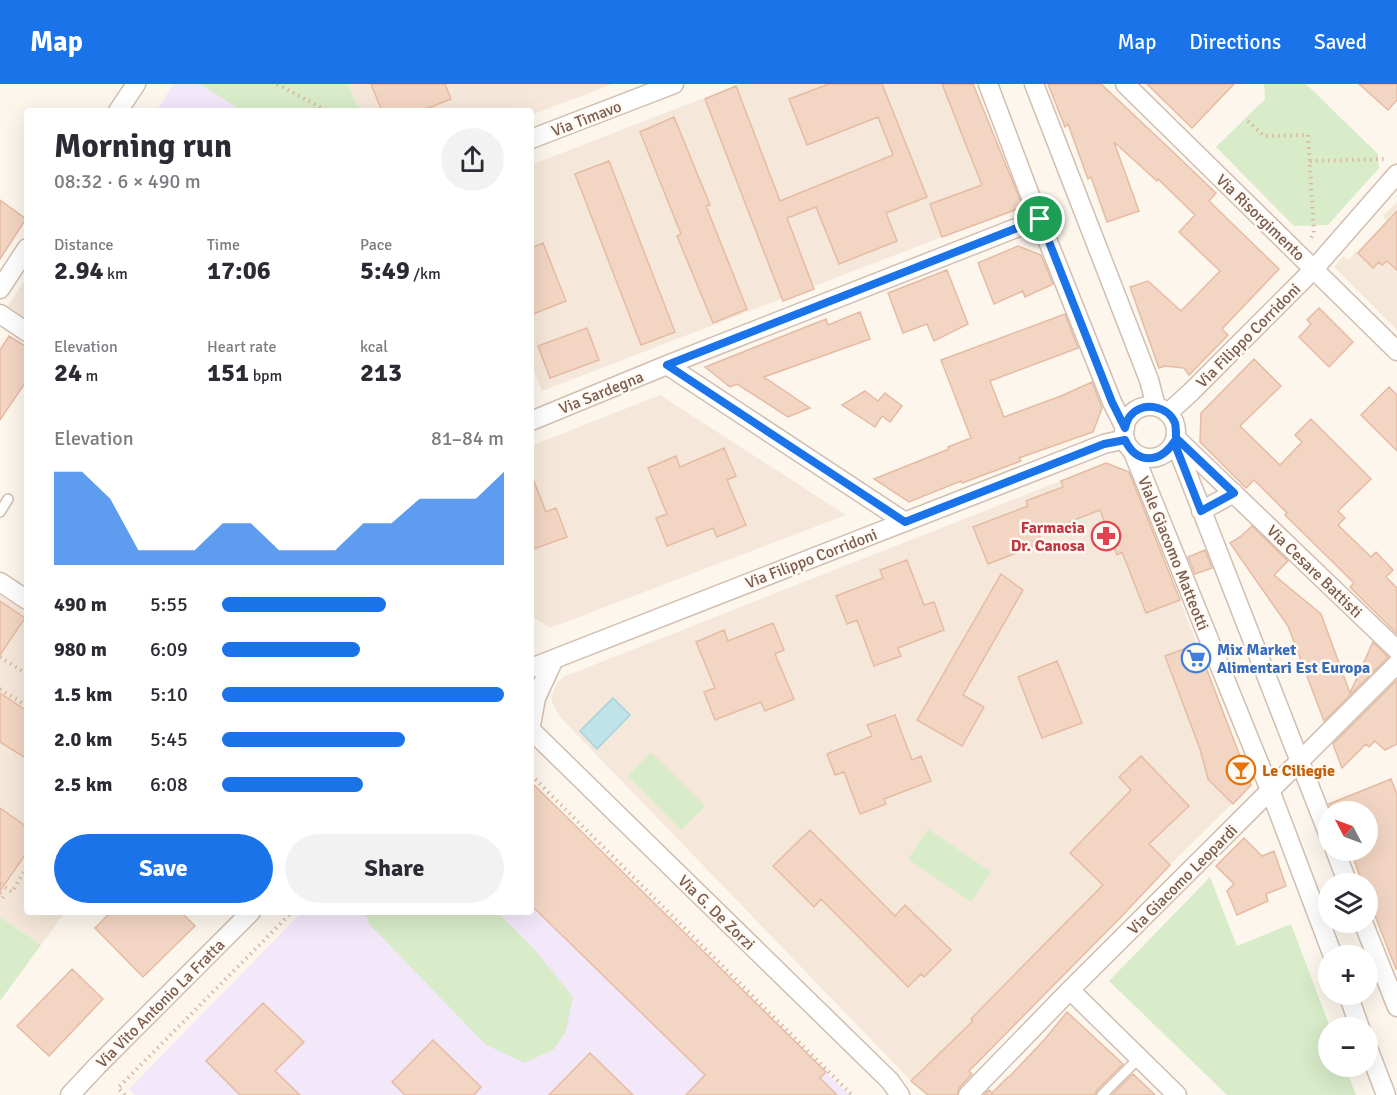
<!DOCTYPE html>
<meta charset="utf-8">
<style>
body{margin:0;font-family:Signika,sans-serif;background:#f2f2f3;color:#2b2b33;height:100vh;display:flex;flex-direction:column;font-size:22px;white-space:nowrap}
*{box-sizing:border-box;margin:0}
p{font-size:20px;color:#7c7c81}
.icon{flex:none;width:33px;height:33px;fill:none;stroke:currentColor;stroke-width:2;stroke-linecap:round;stroke-linejoin:round}
.map{position:relative;flex:1;overflow:hidden}
.panel{position:absolute;left:24px;top:24px;width:510px;height:807px;display:flex;flex-direction:column;background:#fff;border-radius:6px;box-shadow:0 6px 24px #0002}
.panel>*{flex:none}
.needle{width:39px;rotate:311deg}
.fabs{position:absolute;left:1318px;top:717px;display:grid;gap:12px}
.fabs a{display:grid;place-items:center;width:60px;height:60px;border-radius:50%;background:#fff;box-shadow:0 6px 24px #0002;font-size:30px}
.pin{position:absolute;display:grid;place-items:center;width:51px;height:51px;color:#fff;margin:-26px;border:3px solid #fff;border-radius:50%;box-shadow:0 2px 6px #0007}
.round{display:grid;place-items:center;flex:none;width:63px;height:63px;border-radius:32px;background:#f2f2f3}
.overview{display:flex;align-items:center;justify-content:space-between;height:102px;padding:0 30px}
h1{font-size:33px;font-weight:700;line-height:45px}
.stats{display:grid;grid-template-columns:repeat(3,1fr);gap:9px;height:102px;padding:6px 30px}
.stats div{display:grid;align-content:center}
.stats b{font-size:26px;font-weight:700}
.stats small{font-size:16px;font-weight:400}
.stats p{font-size:16px}
.chart{height:168px;padding:12px 30px}
.chart p{display:flex;justify-content:space-between}
.chart svg{width:100%;height:108px;margin-top:6px;fill:#1a73e8;opacity:.7}
.action{display:flex;gap:12px;margin-top:auto;padding:12px 30px}
.action a{flex:1;height:69px;border-radius:36px;background:#1a73e8;color:#fff;font-size:24px;font-weight:700;line-height:69px;text-align:center}
.action a+a{background:#f2f2f3;color:#2b2b33}
ul{padding:0 30px;list-style:none;font-size:20px}
li{display:grid;grid-template-columns:96px 72px 1fr;align-items:center;height:45px}
li i{height:15px;border-radius:8px;background:#1a73e8}
header{display:flex;align-items:center;gap:36px;box-sizing:border-box;height:84px;padding:0 30px;background:#1a73e8;color:#fff}
header strong{font-size:28px}
nav{display:flex;gap:33px;margin-inline-start:auto;font-size:21px}
.map>svg:first-child{display:block}
</style>
<header>
<strong>Map</strong>
<nav><a>Map</a><a>Directions</a><a>Saved</a></nav>
</header>
<div class="map">
<svg width="1397" height="1011" viewBox="0 0 1397 1011">
<rect width="100%" height="100%" fill="#fdf6ec"/>
<path fill="#f5e8da" d="M348,0H613L531,31V27H365L356,21Z
M740,0H973L1000,68L1011,90L1023,123L942,153L542,307L531,279V81Z
M1397,118V246L1334,183L1344,172L1349,176L1356,167L1357,168L1386,137L1383,132Z
M27,193V235L8,222Z
M660,311L846,431L550,544L531,531V362Z
M1106,379L1131,389L1251,701L1170,781L1121,833L944,1011H928L911,997L559,632L552,618V611L557,599L563,593Z
M0,511L27,529V828H65L41,861L0,833Z"/>
<path fill="#f3e8fa" d="M174,0H200L242,27H156Z
M531,698L849,1011H135L129,1005L302,828H531Z"/>
<path fill="#d8ecc9" d="M200,0H348L356,20L365,27H242Z
M1264,0H1306L1378,70L1379,84L1328,141L1294,142L1216,63L1265,15Z
M651,668L705,722L681,746L628,692Z
M928,745L991,788L971,818L908,775Z
M1210,793L1237,862L1291,840L1330,943L1329,944V982L1345,983L1356,1011H1227L1109,897Z
M365,828H497L535,866L573,913L566,947L554,965L525,979L486,961L369,840Z
M0,833L41,861L0,917Z"/>
<path fill="#bfe3e8" stroke="#a5d3da" stroke-width="1.5" d="M613,614L630,631L597,665L580,647Z"/>
<path fill="#f3d5c3" stroke="#e6bba3" stroke-width="1.5" d="M371,0H445L451,15L421,27H382Z
M829,0H882L927,113L886,129L897,157L839,180L816,123L787,134L814,205L783,217L705,15L736,2L780,117L893,71L878,33L807,61L789,15Z
M942,0H973L1023,123L942,153L930,120L982,101Z
M1048,0H1101L1171,66L1216,109L1209,117L1279,185L1222,245L1228,251L1189,291L1184,284L1165,282L1159,284L1130,203L1148,197L1181,227L1220,187L1179,148L1195,131L1158,95L1157,97L1114,58L1139,127L1107,138L1091,93L1088,95L1068,40L1065,43Z
M1147,0H1234L1192,44Z
M1359,0H1397V16L1388,26Z
M674,33L710,121L706,122L747,225L713,239L677,152L681,150L640,48Z
M609,77L675,248L641,261L575,90Z
M0,116L26,135L0,175Z
M1397,127V186L1387,177L1382,181L1379,178L1373,184L1358,169Z
M543,159L566,217L531,231V164Z
M1018,162L1041,171L1053,200L1025,213L1023,207L994,220L978,179Z
M947,186L968,240L934,257L927,240L903,249L888,209Z
M1319,224L1353,258L1329,283L1299,253L1311,240L1307,236Z
M860,228L870,255L764,293L810,324L788,333L737,300L730,303L705,283L826,235L828,241Z
M1065,230L1078,264L990,297L1004,333L1061,312L1092,298L1102,324L1093,348L1019,374L1021,377L962,399L961,397L909,418L874,395L949,365L948,363L971,354L941,276Z
M587,244L599,276L550,294L538,262Z
M9,252L27,263V296L0,336V266Z
M1254,275L1281,302L1240,342L1280,381L1302,358L1295,351L1311,335L1371,395L1338,427L1345,434L1338,441L1371,473L1376,468L1393,486L1386,493L1397,504V550L1350,503L1354,499L1285,431L1287,429L1254,396L1246,404L1200,358L1201,329Z
M1389,303L1397,311V367L1361,331Z
M865,307L878,317L885,309L902,322L890,338L882,332L875,343L842,321Z
M724,364L736,392L727,396L746,441L717,453L713,444L667,462L656,434L667,430L648,384L676,372L680,383Z
M1106,379L1129,388L1180,516L1146,529L1122,468L1117,471L1100,426L1039,450L1042,459L988,480L973,443L1028,422L1026,417L1063,403L1061,397Z
M531,392H532L546,428L556,424L567,453L531,466Z
M1252,442L1288,477L1274,491L1321,530L1350,609L1373,558L1388,573L1324,637L1288,542L1230,459L1240,453Z
M1205,466L1212,484L1195,490L1188,473Z
M907,476L924,521L934,518L944,546L898,564L901,572L874,582L857,536L847,540L836,512L883,494L880,486Z
M1001,490L1023,506L963,611L984,623L962,662L917,636Z
M0,517L25,534L0,571Z
M773,539L784,566L775,570L794,615L765,627L761,618L715,636L704,608L715,604L696,558L724,546L728,557Z
M1197,560L1251,701L1233,720L1208,695L1200,665L1165,572Z
M1057,577L1082,639L1042,654L1018,593Z
M1397,596V660L1385,666L1375,657L1369,663L1366,660L1342,684L1333,660Z
M0,609L27,627V675L0,658Z
M895,631L912,676L921,672L931,697L884,715L886,720L860,730L844,688L835,691L827,670L872,652L867,641Z
M1141,672L1189,722L1149,760L1170,781L1121,833L969,987L972,990L960,1003L957,1011H928L911,997L973,937L971,935L1019,886L1103,801L1070,769L1131,706L1119,693Z
M1391,695L1397,710V885H1396L1368,814V800H1363L1350,766H1368V728H1332L1329,720Z
M531,698L826,988L820,994L837,1011H686L705,991L531,821Z
M0,724L27,743V768L0,807Z
M810,746L895,832L905,821L951,866L924,893L921,890L908,903L821,815L814,823L773,782Z
M1244,754L1262,772L1274,767L1286,802L1266,810L1268,817L1237,831L1227,807L1234,800L1216,782Z
M111,828H181L195,842L143,893L95,844Z
M72,885L103,915L49,972L17,942Z
M263,919L304,958L275,987L300,1011H240L206,977Z
M1067,928L1123,980L1097,1006L1095,1011H984L989,1006L992,1009L1008,993H1009L1045,955Z
M433,956L481,1003L474,1011H405L392,998Z
M590,969L633,1011H549Z
M1133,990L1155,1011H1112Z"/>
<g fill="none" stroke-linecap="round" stroke-linejoin="round">
<g stroke="#d1beb0" stroke-width="12">
<path id="lane" d="M0,428L8,415
M1102,1011L1139,974"/>
</g>
<g stroke="#d1beb0" stroke-width="21">
<path id="street" d="M988,0L1039,135L1112,318L1125,344
M1034,0L1149,296L1156,322
M1125,0L1397,267
M118,27L136,0
M531,55L674,0
M0,205L27,164
M0,230L27,248
M667,281L905,438
M1124 348a26 26 0 1 1 52 0a26 26 0 1 1-52 0Z
M1168,329L1191,308L1314,185L1397,90
M531,337L667,281L1039,135
M1176,354L1397,566
M1175,358L1329,752
M1133,368L1270,706L1333,872
M1201,427L1234,409
M0,498L27,516
M531,584L1104,360L1125,355
M531,641L536,614L554,575
M531,646L890,997L900,1011
M1335,766L1348,800
M1363,838L1397,923
M1070,906L1177,1011
M1348,910L1360,944
M1368,964L1386,1011
M70,1011L97,982L251,828
M968,1011L1070,906L1397,580"/>
</g>
<path stroke="#d9b8a5" stroke-width="4" stroke-dasharray="1.5 4.5" stroke-linecap="butt" d="M277,0L327,27
M1248,37L1264,52L1308,51L1314,149L1309,157
M1310,77L1387,75
M0,573L27,590
M0,605L27,622
M531,691L852,1011
M0,800L12,808L27,783
M0,809L4,812L0,818
M125,1011L118,1004L292,828"/>
<use href="#lane" stroke="#fff" stroke-width="9"/>
<use href="#street" stroke="#fff" stroke-width="18"/>
</g>
<g fill="none" stroke-linecap="round" stroke-linejoin="round">
<g stroke="#fff" stroke-width="12">
<path id="route" d="M1040,135L1112,318L1125,344C1126,340 1128,334 1131,331C1144,317 1168,322 1175,339C1176,343 1176,350 1176,354L1234,409L1201,427L1174,358C1160,379 1137,381 1125,356L1104,360L905,438L667,281Z"/>
</g>
<use href="#route" stroke="#1a73e8" stroke-width="8"/>
</g>
<defs>
<g id="pharmacy-ring" transform="scale(1.5)"><circle r="9.5" fill="#fffaf3" stroke="#e0444e" stroke-width="1.5"/><path d="M-2-6h4v4h4v4h-4v4h-4v-4h-4v-4h4Z" fill="#e0444e"/></g>
<g id="supermarket-ring" transform="scale(1.5)"><circle r="9.5" fill="#fffaf3" stroke="#3f7fe0" stroke-width="1.5"/><path d="M-6-5.5h2.5l.6 2H6L4.5 2H-2.5L-4.4-4H-6ZM-1.5 3.2a1.3 1.3 0 1 0 .1 0ZM3 3.2a1.3 1.3 0 1 0 .1 0Z" fill="#3f7fe0"/></g>
<g id="bar-ring" transform="scale(1.5)"><circle r="9.5" fill="#fffaf3" stroke="#e8710a" stroke-width="1.5"/><path d="M-6-5H6L.8 .8V4.5H3.5V6h-7V4.5H-.8V.8Z" fill="#e8710a"/></g>
</defs>
<g fill-rule="evenodd">
<use href="#pharmacy-ring" x="1106" y="452"/>
<use href="#supermarket-ring" x="1196" y="574"/>
<use href="#bar-ring" x="1241" y="686"/>
</g>
<g text-anchor="middle" stroke-width="5" stroke-linejoin="round" paint-order="stroke">
<g font-size="16" fill="#7a5c4d" stroke="#fffaf3">
<text transform="translate(586 34) rotate(-21)" y="6">Via Timavo</text>
<text transform="translate(1261 133) rotate(44)" y="6">Via Risorgimento</text>
<text transform="translate(1248 251) rotate(-45)" y="6">Via Filippo Corridoni</text>
<text transform="translate(601 308) rotate(-22)" y="6">Via Sardegna</text>
<text transform="translate(1174 469) rotate(68)" y="6">Viale Giacomo Matteotti</text>
<text transform="translate(811 474) rotate(-21)" y="6">Via Filippo Corridoni</text>
<text transform="translate(1315 487) rotate(44)" y="6">Via Cesare Battisti</text>
<text transform="translate(1182 795) rotate(-45)" y="6">Via Giacomo Leopardi</text>
<text transform="translate(717 828) rotate(44)" y="6">Via G. De Zorzi</text>
<text transform="translate(160 919) rotate(-45)" y="6">Via Vito Antonio La Fratta</text>
</g>
<g font-size="16" font-weight="bold" fill="#be3a42" stroke="#fffaf3" text-anchor="end">
<text x="1085" y="449">Farmacia<tspan x="1085" dy="18">Dr. Canosa</tspan></text>
</g>
<g font-size="16" font-weight="bold" fill="#366cbe" stroke="#fffaf3" text-anchor="start">
<text x="1217" y="571">Mix Market<tspan x="1217" dy="18">Alimentari Est Europa</tspan></text>
</g>
<g font-size="16" font-weight="bold" fill="#c56008" stroke="#fffaf3" text-anchor="start">
<text x="1262" y="692">Le Ciliegie</text>
</g>
</g>
</svg>
<div class="fabs">
<a><svg class="needle" viewBox="-14 -14 28 28"><path d="M0-13l5 13h-10z" fill="#e53935"/><path d="M0 13l5-13h-10z" fill="#7c7c81"/></svg></a>
<a><svg class="icon" aria-label="layers" viewBox="0 0 24 24"><path d="M12 4l9 5-9 5-9-5zM3 14l9 5 9-5"/></svg></a>
<a>+</a>
<a>−</a>
</div>
<div class="pin" style="left:1040px;top:135px;background:#1e9e55"><svg class="icon" aria-label="arrive" viewBox="0 0 24 24"><path d="M6 21V4h12l-3 4 3 4H6"/></svg></div>
<section class="panel">
<div class="overview"><div><h1>Morning run</h1><p>08:32 · 6 × 490 m</p></div><a class="round"><svg class="icon" aria-label="share" viewBox="0 0 24 24"><path d="M12 15V3M7 8l5-5 5 5M5 13v7h14v-7"/></svg></a></div>
<div class="stats">
<div><p>Distance</p><b>2.94<small> km</small></b></div>
<div><p>Time</p><b>17:06</b></div>
<div><p>Pace</p><b>5:49<small> /km</small></b></div>
</div>
<div class="stats">
<div><p>Elevation</p><b>24<small> m</small></b></div>
<div><p>Heart rate</p><b>151<small> bpm</small></b></div>
<div><p>kcal</p><b>213</b></div>
</div>
<div class="chart"><p><span>Elevation</span>81–84 m</p>
<svg viewBox="0 0 160 44" preserveAspectRatio="none"><path d="M0 44V6L10 6L20 17L30 38L40 38L50 38L60 27L70 27L80 38L90 38L100 38L110 27L120 27L130 17L140 17L150 17L160 6V44z"/></svg>
</div>
<ul>
<li><b>490 m</b>5:55<i style="width:58%"></i></li>
<li><b>980 m</b>6:09<i style="width:49%"></i></li>
<li><b>1.5 km</b>5:10<i style="width:100%"></i></li>
<li><b>2.0 km</b>5:45<i style="width:65%"></i></li>
<li><b>2.5 km</b>6:08<i style="width:50%"></i></li>
</ul>
<div class="action"><a>Save</a><a>Share</a></div>
</section>
</div>
